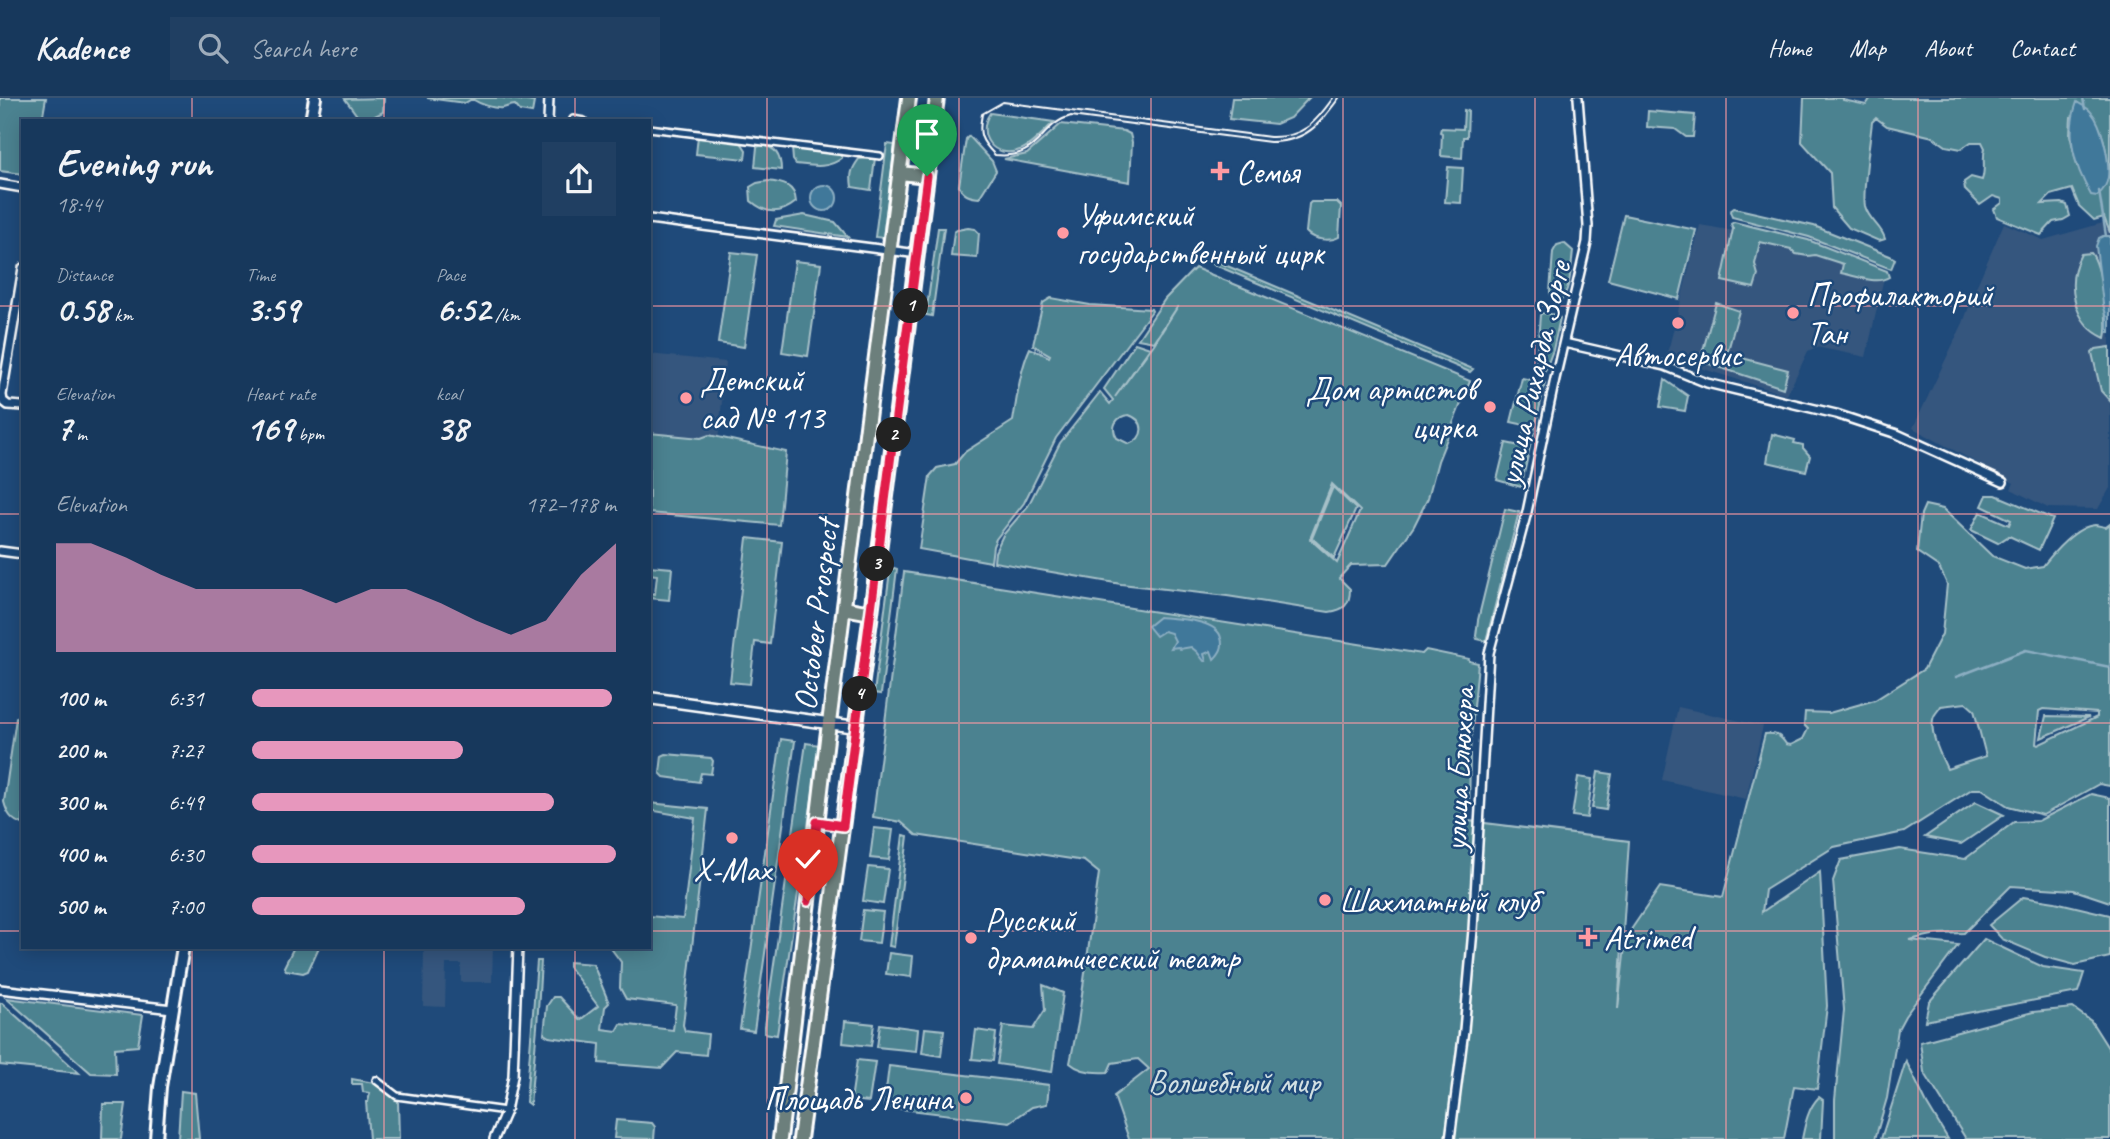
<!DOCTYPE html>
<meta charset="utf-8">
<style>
body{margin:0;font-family:Caveat,sans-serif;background:#203f62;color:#f1f3f6;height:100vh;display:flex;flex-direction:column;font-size:26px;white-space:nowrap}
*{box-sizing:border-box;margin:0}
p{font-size:23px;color:#9eacbb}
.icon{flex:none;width:38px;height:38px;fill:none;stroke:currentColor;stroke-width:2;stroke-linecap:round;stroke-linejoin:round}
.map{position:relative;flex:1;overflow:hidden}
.details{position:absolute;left:21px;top:21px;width:630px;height:830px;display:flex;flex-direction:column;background:#17385c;border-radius:0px;box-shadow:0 4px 18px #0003,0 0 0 2px #365272}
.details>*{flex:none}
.pin{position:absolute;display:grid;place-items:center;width:60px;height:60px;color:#fff;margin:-72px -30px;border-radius:50% 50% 50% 0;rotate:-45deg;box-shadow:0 0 7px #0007}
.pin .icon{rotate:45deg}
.km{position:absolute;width:35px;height:35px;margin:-18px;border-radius:50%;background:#222;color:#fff;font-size:19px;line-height:35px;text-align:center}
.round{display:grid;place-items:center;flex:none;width:74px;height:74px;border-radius:0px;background:#203f62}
.head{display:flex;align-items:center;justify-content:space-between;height:119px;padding:0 35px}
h1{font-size:38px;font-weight:700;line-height:52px}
.figures{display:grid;grid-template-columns:repeat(3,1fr);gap:10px;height:119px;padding:7px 35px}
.figures div{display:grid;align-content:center}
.figures b{font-size:35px;font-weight:700}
.figures small{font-size:19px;font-weight:400}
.figures p{font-size:19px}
.chart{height:196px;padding:14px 35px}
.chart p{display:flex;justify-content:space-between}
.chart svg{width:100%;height:126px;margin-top:7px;fill:#e797bd;opacity:.7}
ul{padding:0 35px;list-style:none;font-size:23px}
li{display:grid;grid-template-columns:112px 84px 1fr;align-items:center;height:52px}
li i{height:18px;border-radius:9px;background:#e797bd}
header{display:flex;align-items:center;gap:42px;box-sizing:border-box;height:98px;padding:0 35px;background:#17385c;border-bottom:2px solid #365272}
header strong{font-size:33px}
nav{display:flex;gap:38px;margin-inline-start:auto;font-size:24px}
.search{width:490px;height:63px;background:#203f62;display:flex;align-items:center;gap:18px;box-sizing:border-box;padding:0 24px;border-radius:0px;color:#9eacbb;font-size:26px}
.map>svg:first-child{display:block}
</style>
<header>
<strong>Kadence</strong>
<div class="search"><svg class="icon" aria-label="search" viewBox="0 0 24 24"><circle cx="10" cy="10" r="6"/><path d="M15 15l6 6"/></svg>Search here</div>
<nav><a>Home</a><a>Map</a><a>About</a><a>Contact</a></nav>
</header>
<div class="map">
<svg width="2110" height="1041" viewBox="0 0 2110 1041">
<rect width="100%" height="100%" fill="#1f4a7a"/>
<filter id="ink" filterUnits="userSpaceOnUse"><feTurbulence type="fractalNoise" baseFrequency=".0143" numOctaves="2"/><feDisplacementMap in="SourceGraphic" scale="14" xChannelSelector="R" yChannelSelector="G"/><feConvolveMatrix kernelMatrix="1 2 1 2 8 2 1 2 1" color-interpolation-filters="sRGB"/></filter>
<g filter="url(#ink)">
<path fill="#35567e" d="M2110,123V390L2098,411L2048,410L2011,391L2014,385L1913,330L1963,225L1977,187L2004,125L2043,142Z
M1700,127L1746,135L1885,175L1866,259L1816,249L1808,253L1787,297L1665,259L1669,249Z
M649,256L726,264L713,392L649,386Z
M1678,609L1763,628L1746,701L1662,682Z
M424,849H493L492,884H461V866H446L445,909L423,908Z"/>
<path fill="#4c8290" stroke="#a6c0c8" stroke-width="2" fill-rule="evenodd" d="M0,0H46L42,23H23V76L0,73Z
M384,0L383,14L367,22L359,20L345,1Z
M427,0H502L534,4L532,15L520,13L515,7C511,7 507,9 503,10C493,11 480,6 472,1L465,5Z
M1232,0H1309L1290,20L1276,26L1229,21Z
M1804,0H1843V2L1866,7L1871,0H2110V135L2104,119L2094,122L2079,108L2072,91L2051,97L2042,106L2062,105L2067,107L2070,118L2063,122L2053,124L2041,137L1997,119L1994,111L2002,105V101L1993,98L1980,107L1965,92L1964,84L1971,79L1982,82C1986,70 1982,62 1985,50L1982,44H1971L1961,51L1946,48L1933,39L1887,28L1876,20L1872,24C1870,43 1862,94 1865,108C1869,123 1882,128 1885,141L1879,143L1849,130L1832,110L1830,75L1802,44ZM2089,12C2104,31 2108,55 2108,79L2077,68L2070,37L2071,19Z
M1464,12L1468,13L1467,39H1463L1462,60L1441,58L1442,35L1440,34L1441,30L1463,31Z
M1648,13L1695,17L1693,39H1686L1675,31L1647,29Z
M990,15L1054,24C1044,33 1032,48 1020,52C994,62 975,37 990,15Z
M1061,26L1124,33L1130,36L1132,44L1130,84L1004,61L1027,56Z
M698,38L740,43L746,52L745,61L696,56Z
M969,38L992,63L996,73L979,100C969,99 963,97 959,88L966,41Z
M887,46L895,47L883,140L875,139Z
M762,47C776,49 781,58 781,72L755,69L757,49Z
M792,50L842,56V60C828,71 813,68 796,66L793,62Z
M875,60L871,92L852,89C850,76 851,72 859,61Z
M1448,69L1463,70L1461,105L1445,104Z
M768,83C783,85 795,87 796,104C780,117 766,116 751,103L750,89L757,85Z
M1311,104H1337L1341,108L1339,139C1330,144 1313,142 1306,134L1309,106Z
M1734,110L1814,128L1890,158L1895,161L1891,171L1809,139L1732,119L1730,113Z
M804,117L835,124L848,139L774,128L776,122Z
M1624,117L1696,132L1679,201L1608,182Z
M1734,124L1808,142L1887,173L1889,179C1876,187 1856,178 1841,175L1843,166L1815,157L1808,158L1796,156L1791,151L1760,144L1755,166L1758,177L1754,190L1722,183L1733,131L1731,126Z
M938,130H944L932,218L926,217Z
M968,130L975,131L979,135L977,160L951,158L954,134L957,132Z
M1564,145L1573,153C1571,168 1571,194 1559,204L1552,200L1550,194L1553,154L1557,147Z
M731,154L757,157L744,249L718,245Z
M2091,155C2101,166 2109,224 2105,240C2073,226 2065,185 2081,156Z
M1207,161L1213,162L1473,271L1470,274L1203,162Z
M795,163L821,166L808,258L782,254Z
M1195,170L1470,283L1438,363L1428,400L1414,428L1388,466L1351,467L1339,480L1350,491C1350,507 1344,512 1329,514L1227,498L1121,486L994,464L995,454L1003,437L1028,408L1060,345L1100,294L1110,306L1113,302L1104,291L1135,245L1150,250L1115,299L1154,246L1178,208L1154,244L1138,241L1165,201ZM1129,317C1146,323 1145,340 1129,346L1117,340C1110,329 1116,318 1129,317ZM1332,386L1360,413L1337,465L1310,441Z
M1051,200L1090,207L1151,211L1152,213L1056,340L1024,405L996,441L993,448L991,464L919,451L930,378L937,370L955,366L965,354L1013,323C1017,299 1020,272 1030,250L1049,259L1050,257L1033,247L1043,205Z
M1716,205L1739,213L1727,256L1788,272L1783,290L1700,263Z
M1542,215L1557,217L1560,220L1553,252L1545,273L1536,268L1540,217Z
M2110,249V303L2101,293L2092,255L2096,251Z
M1522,280L1545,285L1532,343L1522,341L1525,327L1511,324Z
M1665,282L1688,298L1685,313L1660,309Z
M649,335L701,340L709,337L786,354L779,427L649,415Z
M1772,336L1795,342L1794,345L1803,347V350L1810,358L1806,373L1767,364Z
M1522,342L1531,344L1521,389L1497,382L1506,345L1520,348Z
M1333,389L1356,411L1334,460L1312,440Z
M1987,397H1996L2053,421L2039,452L2009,438L1998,445L1971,432L1980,414L2009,427L2011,422L1982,408Z
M1925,407L1943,411L1992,458L2025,471L2043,468C2053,455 2076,428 2095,427C2098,427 2102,429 2106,429L2110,426V688L2099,686L2043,717L2008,708L1982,691H1972L1904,734L1834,749L1765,792L1762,814L1820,774L1827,908L1817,991L1794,988L1784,1041H1129L1114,998L1149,971L1138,961L1112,965L1108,974C1094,975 1080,974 1070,965L1078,925L1099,775L1084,763L916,737L901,724L873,719L904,474L1422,556L1426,552L1469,561V563L1478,565L1470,653L1469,723L1629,743L1618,911L1626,839L1660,789L1723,799L1765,636C1776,635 1780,637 1786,646L1791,647L1803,641L1808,631L1804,627L1805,614L1829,615L1875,602L1924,571L1942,536L1947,486L1939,469L1917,454L1921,416ZM1966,605L1974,612L1986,658L1947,671C1941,658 1928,633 1934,618C1935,616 1940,610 1941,608ZM2043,611L2097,615V619L2038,647L2036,646L2039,613Z
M1505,411L1519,414L1486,543L1477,541L1476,538L1478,522Z
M747,440L782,444L770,546L755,544L750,586L730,584Z
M649,468L672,470L669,502L649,500V495L655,496L657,477L649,476Z
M894,470L897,471L881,596L874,595L890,473Z
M23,614V726C11,723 7,715 4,704L16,620Z
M2046,618L2089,619L2041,640Z
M781,641L795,643L754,933L740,931Z
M806,645L820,647L777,937L764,935Z
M666,656L711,660L713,663L711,676L701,675L699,684L664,679L660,675L662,658Z
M1598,674L1612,676L1606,712L1592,710Z
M1578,679L1592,681L1587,720L1572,718Z
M2091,696L2110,700V804L2074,792L2011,788L1964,835L1937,836L1909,842L1958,847L1905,918L1898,931L1887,1000L1875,1041H1835V1002L1844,912L1833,783L1841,762L1900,751L1965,761L2014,724L2038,723Z
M1976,704L2004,717L1961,746L1925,739Z
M649,705L708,711L683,927L685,933L708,936L706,957L677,954L662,970L599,965L600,946L549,939L544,936L547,908L553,899H559L580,922L598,908L569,869V864L593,866L609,905L605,909L602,931L617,933L621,926L673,932L676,907L626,901L620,890L621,864L610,849H649V818L683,821L695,720L649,712Z
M874,730L893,732L889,762L870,760Z
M903,737L908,738L894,849L889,848Z
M868,769L888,771L883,806L863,803Z
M2023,799L2055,804L2110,817V859L2075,867L2045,859L2002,841L1989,827Z
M863,812L883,814L879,845L859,843Z
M1984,841L2043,869L2084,875L2078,894L1925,923L1929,904Z
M294,849H319L308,873L303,875L286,872L284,869Z
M889,855L913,858L911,879L886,876Z
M537,863H541L537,929L530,1007L526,1004Z
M1043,887L1063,895L1052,974L997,966L1003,928L1033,931L1045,912Z
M6,900L143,917L138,948L115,950L116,976L91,975Z
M0,905H2L79,975L0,967Z
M2073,910L2091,923L2110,953V1041H1966L1924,974L1920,944L2033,914Z
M845,923L874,926L871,948L843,945Z
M880,926L918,931L916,953L877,949Z
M925,930L944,932L941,958L922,955Z
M976,932L996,935L993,963L972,961Z
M857,962L875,964L869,1004L851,1002Z
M1906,963L1927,1006L1948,1041H1881Z
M889,968L1049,987L1047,1006L1032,1009L1010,1024L884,1009Z
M352,981L374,985L398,1003L399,1041H369L366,1004H368L370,995L363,994L362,986H352Z
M181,993L195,995L199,1041H178Z
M1819,999L1823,1002L1821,1041H1802C1805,1026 1808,1010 1819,999Z
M103,1006H126L121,1041H102Z
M616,1022L652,1025L655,1029L654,1041L614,1040Z"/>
<path fill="#3f789a" stroke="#8caec2" stroke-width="2" d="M2077,4C2081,7 2087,9 2091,14C2102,26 2110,63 2108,79C2107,87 2103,93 2097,98L2091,97C2074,67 2065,37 2077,4Z
M811 100a13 13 0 1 1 26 0a13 13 0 1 1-26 0Z
M2103,138H2110V234H2107V220L2103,206L2096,148L2099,140Z
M1159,519C1176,521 1217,521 1221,540C1224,549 1220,555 1214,561L1211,553L1204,556L1206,563H1204L1197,554L1191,549L1180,551L1178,549L1171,550L1175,543L1171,535L1164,533L1156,538L1148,528Z"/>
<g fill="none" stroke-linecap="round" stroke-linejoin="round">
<path stroke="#8caec2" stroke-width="2.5" d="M2083,0L2085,11
M2099,93L2106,138
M1956,579L2026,552L2110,569"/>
<g stroke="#fff" stroke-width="10">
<path id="pedestrian" d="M573,21L584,23
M649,30L880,58
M376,982L397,998L506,1013"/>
</g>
<g stroke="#fff" stroke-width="12">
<path id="minor" d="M548,23L549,0
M0,86L23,90
M649,121L918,156
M23,170L2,297L3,303L8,307L23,308
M1564,245L1665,268L1707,285L1836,316L1897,336L2003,384
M0,453L23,456
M0,891L172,911
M494,1041L506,1013L513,978L518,849
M1450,1041L1464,932L1473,832L1489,555L1527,414L1555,281L1587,144L1588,128L1578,0"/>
</g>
<g stroke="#fff" stroke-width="15">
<path id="tertiary" d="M649,600L856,629"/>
</g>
<g stroke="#fff" stroke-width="16">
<path id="secondary" d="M311,23L315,0
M156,1041L160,989L183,849"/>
</g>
<g stroke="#fff" stroke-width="18">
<path id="primary" d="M900,75L927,78
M844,510L871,515
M780,1041L827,641L909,0
M800,1041L871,515L937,0"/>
</g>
<use href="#pedestrian" stroke="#1f4a7a" stroke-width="5"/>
<use href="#minor" stroke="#1f4a7a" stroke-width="7"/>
<use href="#tertiary" stroke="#1f4a7a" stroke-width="10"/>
<use href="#secondary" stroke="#1f4a7a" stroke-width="10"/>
<use href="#primary" stroke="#6c7f7c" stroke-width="12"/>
<path stroke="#fff" stroke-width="2" d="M1333,0C1315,25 1303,40 1270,39L1003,4L982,16C978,36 980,42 995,57C1041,62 1038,27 1071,18L1270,44C1306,44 1319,27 1339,0"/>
</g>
</g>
<g fill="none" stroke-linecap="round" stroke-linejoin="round" filter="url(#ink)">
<g stroke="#fff" stroke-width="14">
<path id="route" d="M808,803L817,724L843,728L927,78"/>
</g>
<use href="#route" stroke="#e11d48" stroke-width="9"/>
</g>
<path fill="none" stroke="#ff9aa2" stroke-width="2" stroke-opacity="0.55" d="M192,0V23M384,0V23M575,0V23M767,0V1041M959,0V1041M1151,0V1041M1343,0V1041M1535,0V1041M1726,0V1041M1918,0V1041M0,208H23M649,208H2110M0,416H23M649,416H2110M0,625H23M649,625H2110M0,833H23M649,833H2110M192,849V1041M384,849V1041M575,849V1041"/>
<g fill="#ff9aa2" stroke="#1f4a7a" stroke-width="2.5">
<path d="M1216.5 62.5h7v7h7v7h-7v7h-7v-7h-7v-7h7z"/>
<circle cx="1063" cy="135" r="7"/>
<circle cx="1793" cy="215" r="7"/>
<circle cx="1678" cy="225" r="7"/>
<circle cx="686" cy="300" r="7"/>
<circle cx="1490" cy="309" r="7"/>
<circle cx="732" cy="740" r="7"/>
<circle cx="1325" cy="802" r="7"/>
<path d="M1584.5 828.5h7v7h7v7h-7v7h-7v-7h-7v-7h7z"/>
<circle cx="971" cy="840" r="7"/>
<circle cx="966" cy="1000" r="7"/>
</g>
<g text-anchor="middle" stroke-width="5" stroke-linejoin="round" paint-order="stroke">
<g font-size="33" fill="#fff" stroke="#1f4a7a" text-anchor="start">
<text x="1236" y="85">Семья</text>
<text x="1077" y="128">Уфимский<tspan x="1077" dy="38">государственный цирк</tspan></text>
<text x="1807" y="208">Профилакторий<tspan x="1807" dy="38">Тан</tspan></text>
<text x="1678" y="268" text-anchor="middle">Автосервис</text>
<text x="700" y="293">Детский<tspan x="700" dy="38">сад № 113</tspan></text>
<text x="1476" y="302" text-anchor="end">Дом артистов<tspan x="1476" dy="38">цирка</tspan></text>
<text x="732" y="783" text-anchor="middle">X-Max</text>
<text x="1339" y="814">Шахматный клуб</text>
<text x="985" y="833">Русский<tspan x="985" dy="38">драматический театр</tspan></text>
<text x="1604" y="851">Atrimed</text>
<text x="952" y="1012" text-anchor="end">Площадь Ленина</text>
</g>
<g font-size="33" fill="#fff" stroke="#1f4a7a">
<text transform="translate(1533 275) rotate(-77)" y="12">улица Рихарда Зорге</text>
<text transform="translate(815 517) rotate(-83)" y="12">October Prospect</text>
<text transform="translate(1458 671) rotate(-87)" y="12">улица Блюхера</text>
</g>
<g font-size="33" fill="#d2e0e3" stroke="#1f4a7a">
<text x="1234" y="995">Волшебный мир</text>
</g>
</g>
</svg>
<div class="pin" style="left:927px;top:78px;background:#1e9e55"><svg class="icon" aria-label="arrive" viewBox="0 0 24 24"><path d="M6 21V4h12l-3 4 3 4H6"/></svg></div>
<div class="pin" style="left:808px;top:803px;background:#d93025"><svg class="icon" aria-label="check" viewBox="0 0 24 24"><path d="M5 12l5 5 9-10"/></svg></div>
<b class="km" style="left:911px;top:208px">1</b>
<b class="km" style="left:894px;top:337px">2</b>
<b class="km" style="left:877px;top:466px">3</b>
<b class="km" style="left:860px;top:596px">4</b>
<section class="details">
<div class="head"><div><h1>Evening run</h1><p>18:44</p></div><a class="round"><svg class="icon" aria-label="share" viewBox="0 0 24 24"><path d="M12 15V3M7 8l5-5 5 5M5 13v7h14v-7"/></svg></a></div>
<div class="figures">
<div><p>Distance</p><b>0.58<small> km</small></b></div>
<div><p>Time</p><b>3:59</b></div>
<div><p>Pace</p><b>6:52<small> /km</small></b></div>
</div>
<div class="figures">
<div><p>Elevation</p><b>7<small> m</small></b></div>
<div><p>Heart rate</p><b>169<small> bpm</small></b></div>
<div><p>kcal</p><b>38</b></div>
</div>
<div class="chart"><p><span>Elevation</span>172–178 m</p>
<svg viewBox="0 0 160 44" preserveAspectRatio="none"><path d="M0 44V6L10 6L20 11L30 17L40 22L50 22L60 22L70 22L80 27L90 22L100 22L110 27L120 33L130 38L140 33L150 17L160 6V44z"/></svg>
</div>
<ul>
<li><b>100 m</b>6:31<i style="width:99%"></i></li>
<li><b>200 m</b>7:27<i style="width:58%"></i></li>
<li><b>300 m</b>6:49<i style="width:83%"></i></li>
<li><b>400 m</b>6:30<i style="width:100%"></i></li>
<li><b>500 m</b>7:00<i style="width:75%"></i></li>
</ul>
</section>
</div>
